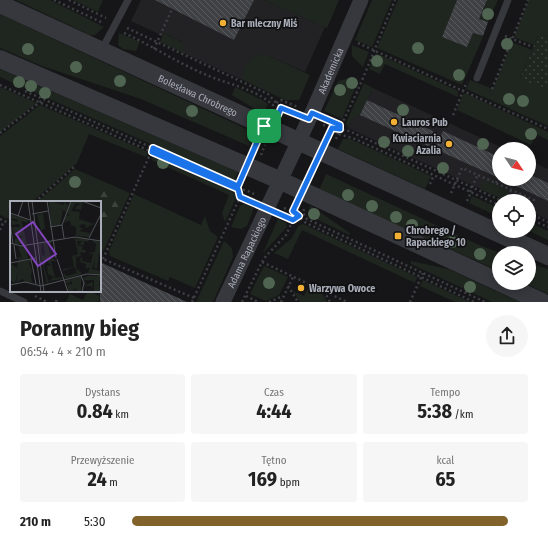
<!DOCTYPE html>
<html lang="pl">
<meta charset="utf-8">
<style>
body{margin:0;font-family:"Fira Sans Condensed",sans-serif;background:#f6f6f6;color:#222;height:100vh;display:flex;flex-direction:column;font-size:15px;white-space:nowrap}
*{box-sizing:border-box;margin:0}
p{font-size:13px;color:#767676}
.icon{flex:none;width:22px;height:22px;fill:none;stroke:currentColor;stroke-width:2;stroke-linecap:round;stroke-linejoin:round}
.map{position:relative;height:302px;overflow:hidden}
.sheet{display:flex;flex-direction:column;background:#fff;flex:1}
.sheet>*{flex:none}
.needle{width:26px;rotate:125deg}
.controls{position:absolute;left:492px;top:142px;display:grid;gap:8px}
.controls a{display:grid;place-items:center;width:44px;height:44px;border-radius:50%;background:#fff;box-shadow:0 2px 10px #0003;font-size:20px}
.pin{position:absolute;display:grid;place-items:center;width:34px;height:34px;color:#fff;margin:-17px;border-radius:8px;box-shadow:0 2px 6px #0006}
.round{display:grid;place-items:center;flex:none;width:42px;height:42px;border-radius:21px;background:#f6f6f6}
.summary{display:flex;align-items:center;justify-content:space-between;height:68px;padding:0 20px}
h1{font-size:22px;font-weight:700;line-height:30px}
.metrics{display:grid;grid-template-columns:repeat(3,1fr);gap:6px;height:68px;padding:4px 20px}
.metrics div{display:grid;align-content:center;border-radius:4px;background:#f6f6f6;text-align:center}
.metrics b{font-size:20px;font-weight:700}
.metrics small{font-size:11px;font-weight:400}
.metrics p{font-size:11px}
ul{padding:0 20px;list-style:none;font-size:13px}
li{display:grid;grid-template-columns:64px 48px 1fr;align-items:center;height:30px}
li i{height:10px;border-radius:5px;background:#80622a}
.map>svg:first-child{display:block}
</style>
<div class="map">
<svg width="548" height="302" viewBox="0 0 548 302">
<defs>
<pattern id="forest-firs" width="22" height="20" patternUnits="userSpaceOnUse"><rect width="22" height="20" fill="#1e261f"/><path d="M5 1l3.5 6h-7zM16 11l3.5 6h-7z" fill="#3c433d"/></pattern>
<pattern id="park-dots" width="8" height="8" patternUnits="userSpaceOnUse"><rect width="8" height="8" fill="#1e261f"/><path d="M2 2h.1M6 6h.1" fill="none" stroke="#3c433d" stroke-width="1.8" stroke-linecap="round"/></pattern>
<pattern id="building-back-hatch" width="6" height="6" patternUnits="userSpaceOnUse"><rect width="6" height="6" fill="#404145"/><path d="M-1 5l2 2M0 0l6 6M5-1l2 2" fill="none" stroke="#595a5e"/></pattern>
</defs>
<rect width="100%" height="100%" fill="#161618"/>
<path fill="#222225" d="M141,0H264L325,27L305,72L269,56L243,73V80L183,53V43L180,41L164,33L163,36L131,21Z
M373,88L505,149H499V179H529V160L548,169V220L529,211V201H507L348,128L353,116L360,115Z"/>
<path fill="#1e261f" d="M16,0H50L104,27L95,35H90Z
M73,0H103L98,12Z
M264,0H339L327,28Z
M372,0H392L372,47L355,40Z
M398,0H457L442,37L467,47L473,33L483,37L462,85L377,48Z
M487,0H498L488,22L479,19Z
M529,0H548V37L539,33L534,45L514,37Z
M0,14L255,133L249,146L141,99L42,66L0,48Z
M119,33L140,42L136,51L123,49L118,45Z
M164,33L183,43V53L160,42Z
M512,42L532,50L520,78L548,90V126L466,89L470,80L493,89Z
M352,45L369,52L363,67L352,56Z
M376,53L458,91V97L385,64L380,74L369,69Z
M260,54L269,56L310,75L299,100H285L243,80C242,68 249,59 260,54Z
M0,69L238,172L234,181L0,77Z
M349,78L358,81L342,119L324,111L338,81Z
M364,83L373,88L360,115H358L356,118L353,117L348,128L346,123Z
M0,87L37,103L0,132Z
M235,87L262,100L268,104L263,114L232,95Z
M463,94H467L548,132V140L536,134L531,145L457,110Z
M40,105L148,152L146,157L89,134L77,163L32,202H11V220L0,215V136Z
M343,139H350L431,176L425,189L338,149Z
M154,155L234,192L236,198L225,222L222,213L229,195L152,160Z
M75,169L130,193L104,250L100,252V202H37Z
M326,174L479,245L500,253L499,271L319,190Z
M484,180L509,191L504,200L480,189Z
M134,194L201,225L205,216L210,231L218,237L195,288L170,277L168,281L110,256L109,251Z
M472,196L499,208L497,216L469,203Z
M244,204L254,208L247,226L241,229L231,227L240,206Z
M310,205L350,233L349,235L308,215Z
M278,219L286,223L287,227L263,253Z
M529,222L548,231V240L529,231Z
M303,224L417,277L415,283L302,230L288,259L274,253L292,238L298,226Z
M224,241L232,248L233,257L213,302H196Z
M411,261L448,269L520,302H492L411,264Z
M529,263L548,269V294L524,283H529Z
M264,266L288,277L279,295L266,301L250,294Z
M423,280L470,302H455L420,286Z
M309,286L322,293L327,302H300L293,291L304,296Z
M88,291L100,296L98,302H66L70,294L83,300Z"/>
<path fill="url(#forest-firs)" d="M96,189L108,190L122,197L115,216L104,231H100V202H86Z"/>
<path fill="url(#park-dots)" d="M539,33L548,37V90L520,79Z"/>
<path fill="url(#building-back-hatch)" d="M155,0H254L234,40Z
M457,0H487L479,19L488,22L483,36L473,33L467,47L442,37Z
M367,100L441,135L443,131L499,157V178L360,115Z
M529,174L548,183V201L501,179H529Z
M100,262L187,302H100Z"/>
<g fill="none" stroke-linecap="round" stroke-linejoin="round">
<path stroke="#3d3f44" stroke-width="2.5" stroke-dasharray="2 3" stroke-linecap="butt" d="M54,0L103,23
M69,0L106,18
M127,28L268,94L281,108L294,113
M124,33C153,46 179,64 209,76C231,85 255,89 273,105L281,100L298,107
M505,36L533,47
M358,43L463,91L467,82
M154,49L172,9
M0,85L236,189L246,190L256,195
M492,89L528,0
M25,91L238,186L240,197L252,202
M453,115L463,91L548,129
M327,119L340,125
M323,125L349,131L502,201
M0,133L44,99
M339,134L355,139L499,205
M328,137L332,128
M336,139C338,135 338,129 341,125C362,85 377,42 395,0
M511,149L513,144
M253,151L257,141
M261,155L265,145
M496,183L499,177
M430,184L434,175
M470,192L478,174
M451,193L462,168L534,200L529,210
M467,201L471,192
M506,201L511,190
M35,202L75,166
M284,208L295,213L306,223L474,302
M304,209L303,213L307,219L485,302
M529,213L548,222
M281,215L293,220
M0,219L11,224
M529,219L548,227
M0,230L4,221
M103,259L152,150
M100,260L103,259L194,298
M262,262L266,256L286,235L293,220L303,213
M288,286L298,302
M324,291L330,302
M35,296L47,302
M246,296L258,302
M56,302L57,298
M192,302L240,197
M242,302L262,262L347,302
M269,302L283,296
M281,302L293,277
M410,302L423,273"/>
<path stroke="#37383d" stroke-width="7" d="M101,51L128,0
M477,78L508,0
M0,291L24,302"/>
<path stroke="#37383d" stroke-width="15" id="s1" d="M223,302L312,113L361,0"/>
<g stroke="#37383d" stroke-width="18">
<path id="s2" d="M0,4L548,256"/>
<path d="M0,59L279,180L499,282"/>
<path d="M501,283L542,302"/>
</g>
</g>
<g fill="#506452">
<circle cx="488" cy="14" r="6"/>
<circle cx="507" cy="44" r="6"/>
<circle cx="418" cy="48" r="6"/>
<circle cx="28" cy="49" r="6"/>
<circle cx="377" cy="61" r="6"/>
<circle cx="76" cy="67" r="6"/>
<circle cx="459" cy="75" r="6"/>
<circle cx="120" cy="81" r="6"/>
<circle cx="19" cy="82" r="6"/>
<circle cx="352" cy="83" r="6"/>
<circle cx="31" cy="86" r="6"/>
<circle cx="340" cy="90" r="6"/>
<circle cx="45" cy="93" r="6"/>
<circle cx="509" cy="99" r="6"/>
<circle cx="523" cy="101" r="6"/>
<circle cx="403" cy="110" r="6"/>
<circle cx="192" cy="111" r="6"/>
<circle cx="531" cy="134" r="6"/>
<circle cx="384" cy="142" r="6"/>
<circle cx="483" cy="144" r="6"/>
<circle cx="408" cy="151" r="6"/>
<circle cx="163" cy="163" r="6"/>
<circle cx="443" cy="168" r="6"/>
<circle cx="75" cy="182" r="6"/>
<circle cx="348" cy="195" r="6"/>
<circle cx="372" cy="206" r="6"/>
<circle cx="314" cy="214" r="6"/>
<circle cx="396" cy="217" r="6"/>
<circle cx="412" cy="225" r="6"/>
<circle cx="452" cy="242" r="6"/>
<circle cx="480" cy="254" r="6"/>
<circle cx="269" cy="283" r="6"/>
<circle cx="470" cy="287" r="6"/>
</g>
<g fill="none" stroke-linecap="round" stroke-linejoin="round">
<g stroke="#fff" stroke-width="8">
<path id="route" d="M281,108L309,119L312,113L340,125V129L332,128L293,211L299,216L293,220L240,197L238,189L152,152L153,148L238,186L264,126L272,129Z"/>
</g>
<use href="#route" stroke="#1a73e8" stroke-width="5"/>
</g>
<g fill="#f2b134" stroke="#111113" stroke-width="1.5">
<circle cx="223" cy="23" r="4"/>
<circle cx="394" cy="122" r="4"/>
<circle cx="449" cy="144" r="4"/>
<rect x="394" y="232" width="8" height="8" rx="2"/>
<circle cx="301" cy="288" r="4"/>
</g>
<g text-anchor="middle" stroke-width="3.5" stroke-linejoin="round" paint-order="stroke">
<g font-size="10" font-weight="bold" fill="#a8adb8" stroke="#111113" text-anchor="start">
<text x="231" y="27">Bar mleczny Miś</text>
<text x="402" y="126">Lauros Pub</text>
<text x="441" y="142" text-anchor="end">Kwiaciarnia<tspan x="441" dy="12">Azalia</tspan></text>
<text x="406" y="234">Chrobrego /<tspan x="406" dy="12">Rapackiego 10</tspan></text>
<text x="309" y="292">Warzywa Owoce</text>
</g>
<g font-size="10" fill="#a8adb8" stroke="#111113">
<text dy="4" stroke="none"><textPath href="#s1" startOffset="255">Akademicka</textPath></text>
<text dy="4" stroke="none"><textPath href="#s2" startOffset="218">Bolesława Chrobrego</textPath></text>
<text dy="4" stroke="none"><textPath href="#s1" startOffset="55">Adama Rapackiego</textPath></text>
</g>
</g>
<g transform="translate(10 201)">
<rect width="91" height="91" fill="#161618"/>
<path d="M39,0L54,4V1L51,0H60L54,1L58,4L56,11L53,9L50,24L41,25ZM61,0L73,1L71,9L65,8L67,4H71L66,2L61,10L70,11L69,18L84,23L75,27L71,26L75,27L76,24L72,23L69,26L73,28L69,30L80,32L79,36L66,35V26L61,24L60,20L54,21L56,14L60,15L57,12ZM33,12L35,27L31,30L27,14ZM0,13L18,19V22L12,20V22L17,43H5V37L12,38L11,36L14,35H5L2,26H10L9,23L2,24L0,18L7,21L8,19L0,17ZM60,37L79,38L78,41L74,40V44H69L72,40H67L68,45H73L72,49H76L75,52L70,51L71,55L66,56V67L72,73L55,78L53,72L57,75L67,72L65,66L53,70V68L64,66L62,55L68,53L65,38ZM81,39L91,41V54L89,52L87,68L84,67L85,58L82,68L91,70V74L78,72L80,66L76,68V63L68,60H70L71,56H72V60L81,62L83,53L78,52L85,51L86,43ZM41,40V43L37,42L41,56L47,60H41L45,77L52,76L53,78L39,80L44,76L38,73L37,65L41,64L37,60L34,65L39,82L37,83L28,44L32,42L31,50L32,55L35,54L33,42ZM16,44L18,58L10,59L8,58V56L12,57L8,46ZM21,59V60L19,62L22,70L21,75L22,81L25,82L12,81L15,80L13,78L6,82L8,70L5,82L0,79V65L1,63L7,67L8,61ZM71,75V91H67L66,86L65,91L63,86V91H59L57,84L62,83V80L57,83L55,80ZM78,75H91L89,84L91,91H84V79H74L76,84L83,81L82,89L81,85H76L74,83L73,77Z" fill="#1e261f"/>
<path fill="none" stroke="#505258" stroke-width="1" d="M18,0L31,91M22,0L34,91M37,0L46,57M72,0L91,7M0,12L20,19M22,13L38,10M8,15L13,0M0,20L3,43M40,26L52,24M54,37L52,24L61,0M79,37L91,13M0,42L11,45L65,36L91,40M4,44L6,58M21,58L26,83M47,58L58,91M0,62L26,57M71,75L74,82L72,91M0,84L15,81L31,85L77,73L91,74"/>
<path fill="#8446be" fill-opacity="0.15" stroke="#8446be" stroke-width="2" d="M23,21L46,53L28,65L6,33Z"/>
<rect width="91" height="91" fill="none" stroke="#a8adb8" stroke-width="2"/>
</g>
</svg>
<div class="controls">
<a><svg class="needle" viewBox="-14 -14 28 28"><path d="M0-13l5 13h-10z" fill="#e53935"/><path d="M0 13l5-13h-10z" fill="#767676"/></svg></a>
<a><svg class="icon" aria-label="locate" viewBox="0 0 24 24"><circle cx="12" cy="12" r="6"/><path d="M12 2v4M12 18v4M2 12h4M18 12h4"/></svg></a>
<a><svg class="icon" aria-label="layers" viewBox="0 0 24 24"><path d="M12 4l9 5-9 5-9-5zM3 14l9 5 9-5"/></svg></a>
</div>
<div class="pin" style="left:264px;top:126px;background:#1e9e55"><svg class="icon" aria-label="arrive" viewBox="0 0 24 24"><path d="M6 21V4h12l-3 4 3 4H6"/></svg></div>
</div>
<section class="sheet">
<div class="summary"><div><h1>Poranny bieg</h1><p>06:54 · 4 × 210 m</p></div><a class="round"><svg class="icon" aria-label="share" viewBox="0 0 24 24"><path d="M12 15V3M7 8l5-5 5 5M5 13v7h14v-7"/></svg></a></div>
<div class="metrics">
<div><p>Dystans</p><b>0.84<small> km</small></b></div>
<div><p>Czas</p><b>4:44</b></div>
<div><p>Tempo</p><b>5:38<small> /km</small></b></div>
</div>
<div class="metrics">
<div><p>Przewyższenie</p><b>24<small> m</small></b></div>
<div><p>Tętno</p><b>169<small> bpm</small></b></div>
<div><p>kcal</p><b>65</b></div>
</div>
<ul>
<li><b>210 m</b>5:30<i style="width:95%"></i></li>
</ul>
</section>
